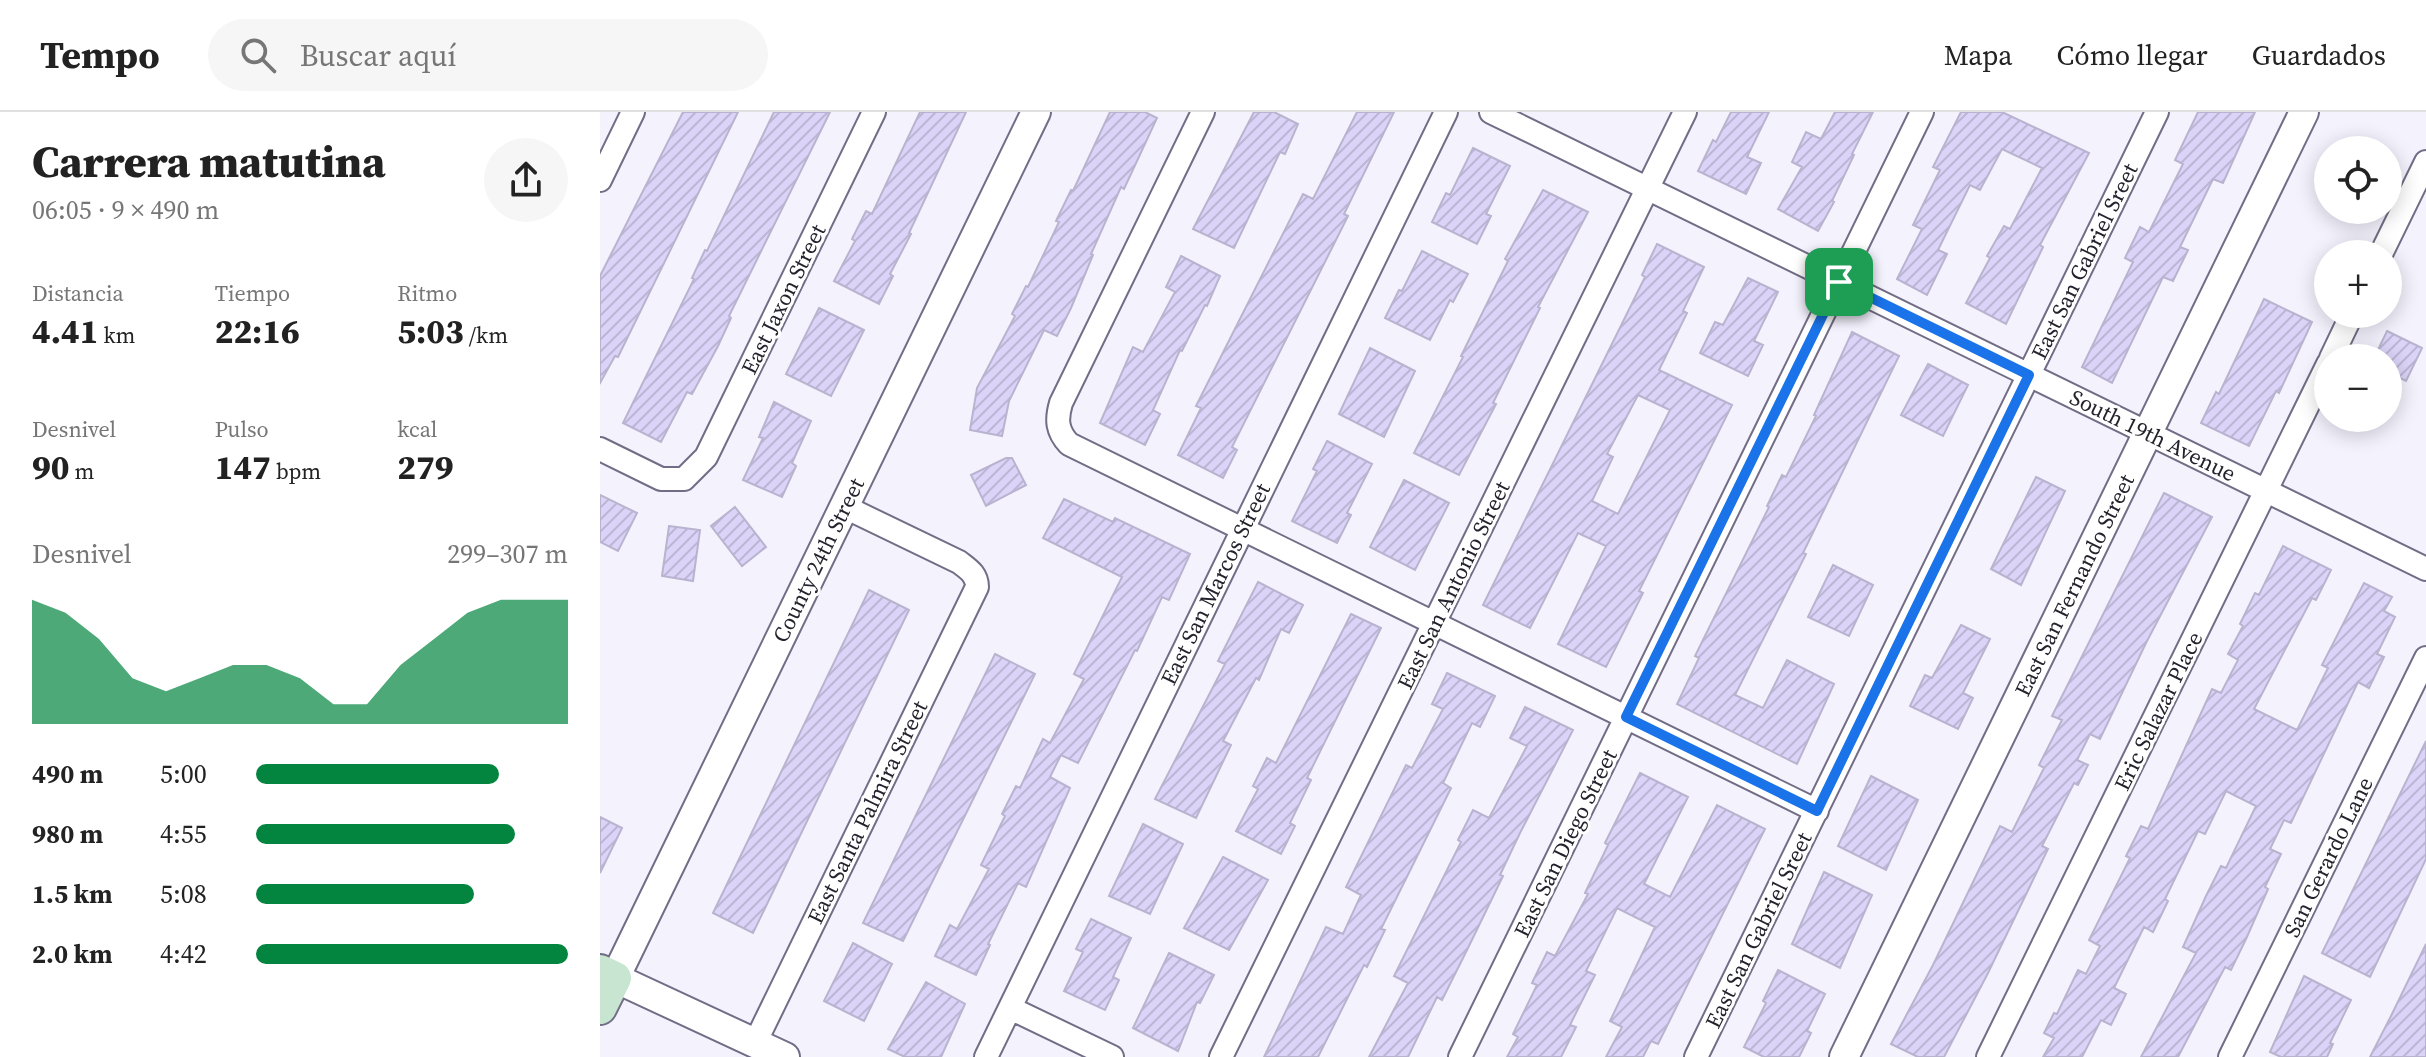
<!DOCTYPE html>
<html lang="es">
<meta charset="utf-8">
<style>
body{margin:0;font-family:"Source Serif 4",serif;background:#f6f6f6;color:#222;height:100vh;display:flex;flex-direction:column;font-size:30px;white-space:nowrap}
*{box-sizing:border-box;margin:0}
p{font-size:26px;color:#767676}
.icon{flex:none;width:44px;height:44px;fill:none;stroke:currentColor;stroke-width:2;stroke-linecap:round;stroke-linejoin:round}
.map{position:relative;flex:1;overflow:hidden}
.details{display:flex;flex-direction:column;background:#fff;width:600px}
.details>*{flex:none}
.fabs{position:absolute;left:1714px;top:24px;display:grid;gap:16px}
.fabs a{display:grid;place-items:center;width:88px;height:88px;border-radius:50%;background:#fff;box-shadow:0 4px 20px #0003;font-size:40px}
.pin{position:absolute;display:grid;place-items:center;width:68px;height:68px;color:#fff;margin:-34px;border-radius:16px;box-shadow:0 4px 12px #0006}
.round{display:grid;place-items:center;flex:none;width:84px;height:84px;border-radius:42px;background:#f6f6f6}
.headline{display:flex;align-items:center;justify-content:space-between;height:136px;padding:0 32px}
h1{font-size:44px;font-weight:800;line-height:60px}
.metrics{display:grid;grid-template-columns:repeat(3,1fr);gap:12px;height:136px;padding:8px 32px}
.metrics div{display:grid;align-content:center}
.metrics b{font-size:34px;font-weight:800}
.metrics small{font-size:22px;font-weight:400}
.metrics p{font-size:22px}
.chart{height:224px;padding:16px 32px}
.chart p{display:flex;justify-content:space-between}
.chart svg{width:100%;height:144px;margin-top:8px;fill:#038540;opacity:.7}
ul{padding:0 32px;list-style:none;font-size:26px}
li{display:grid;grid-template-columns:128px 96px 1fr;align-items:center;height:60px}
li i{height:20px;border-radius:10px;background:#038540}
header{display:flex;align-items:center;gap:48px;box-sizing:border-box;height:112px;padding:0 40px;background:#fff;border-bottom:2px solid #e0e0e0}
header strong{font-size:38px}
nav{display:flex;gap:44px;margin-inline-start:auto;font-size:28px}
.search{width:560px;height:72px;background:#f6f6f6;display:flex;align-items:center;gap:20px;box-sizing:border-box;padding:0 28px;border-radius:44px;color:#767676;font-size:30px}
main{display:flex;flex:1;min-height:0}
.map>svg:first-child{display:block}
</style>
<header>
<strong>Tempo</strong>
<div class="search"><svg class="icon" aria-label="search" viewBox="0 0 24 24"><circle cx="10" cy="10" r="6"/><path d="M15 15l6 6"/></svg>Buscar aquí</div>
<nav><a>Mapa</a><a>Cómo llegar</a><a>Guardados</a></nav>
</header>
<main>
<section class="details">
<div class="headline"><div><h1>Carrera matutina</h1><p>06:05 · 9 × 490 m</p></div><a class="round"><svg class="icon" aria-label="share" viewBox="0 0 24 24"><path d="M12 15V3M7 8l5-5 5 5M5 13v7h14v-7"/></svg></a></div>
<div class="metrics">
<div><p>Distancia</p><b>4.41<small> km</small></b></div>
<div><p>Tiempo</p><b>22:16</b></div>
<div><p>Ritmo</p><b>5:03<small> /km</small></b></div>
</div>
<div class="metrics">
<div><p>Desnivel</p><b>90<small> m</small></b></div>
<div><p>Pulso</p><b>147<small> bpm</small></b></div>
<div><p>kcal</p><b>279</b></div>
</div>
<div class="chart"><p><span>Desnivel</span>299–307 m</p>
<svg viewBox="0 0 160 44" preserveAspectRatio="none"><path d="M0 44V6L10 10L20 18L30 30L40 34L50 30L60 26L70 26L80 30L90 38L100 38L110 26L120 18L130 10L140 6L150 6L160 6V44z"/></svg>
</div>
<ul>
<li><b>490 m</b>5:00<i style="width:78%"></i></li>
<li><b>980 m</b>4:55<i style="width:83%"></i></li>
<li><b>1.5 km</b>5:08<i style="width:70%"></i></li>
<li><b>2.0 km</b>4:42<i style="width:100%"></i></li>
</ul>
</section>
<div class="map">
<svg width="1826" height="945" viewBox="0 0 1826 945">
<defs>
<pattern id="building-hatch" width="6" height="6" patternUnits="userSpaceOnUse" patternTransform="scale(2)"><rect width="6" height="6" fill="#dbd4f8"/><path d="M-1 1l2-2M0 6l6-6M5 7l2-2" fill="none" stroke="#bcb6d5"/></pattern>
</defs>
<rect width="100%" height="100%" fill="#f4f2fd"/>
<path fill="url(#building-hatch)" stroke="#b9b3cf" stroke-width="2" fill-rule="evenodd" d="M83,0H138L18,245L15,244L0,271V164Z
M174,0H230L129,204L131,206L118,234L92,282L87,280L61,330L23,311L94,167L92,166L105,138L107,139Z
M320,0H366L309,121L311,122L290,162L293,164L279,192L234,169L255,129L252,127L266,99L272,102Z
M510,0H545L557,6L524,77L521,75L491,142L493,143L471,196L457,224L444,218L409,289L402,324L370,318L377,276L415,204L412,202L426,174L428,175L459,110L456,109L471,78L473,79Z
M654,0H674L698,12L685,42L680,40L634,136L593,117Z
M757,0H794L744,102L748,104L632,335L637,338L623,366L578,343L601,296L596,294L703,82L713,87Z
M1131,0H1169L1147,45L1161,51L1146,82L1098,59L1113,28L1116,30Z
M1235,0H1273L1252,42L1254,43L1232,89L1234,90L1218,119L1178,97L1202,55L1192,50L1206,20L1221,27Z
M1361,0H1402L1489,41L1440,133L1443,135L1406,212L1366,191L1390,146L1387,144L1404,114L1410,117L1442,56L1402,37L1380,78L1370,73L1338,138L1347,142L1327,183L1297,167L1322,117L1313,113L1340,58L1333,55Z
M1598,0H1655L1623,71L1613,67L1580,135L1588,138L1573,169L1563,165L1512,271L1482,255L1533,150L1525,146L1540,115L1549,120L1583,52L1575,48Z
M873,36L910,54L886,102L891,104L877,132L832,110L846,81L850,83Z
M943,78L988,100L938,195L940,196L893,291L896,292L859,363L814,341L863,245L861,244L908,149L905,147Z
M1057,132L1104,155L1083,199L1087,201L1059,258L1132,293L1039,479L1043,481L1006,555L958,532L1006,434L978,421L930,516L883,493L1045,165L1042,163ZM1038,283L1070,298L1018,402L992,389L1013,345L1007,342Z
M822,139L868,162L853,190L850,188L830,228L785,206L799,178L802,179Z
M581,144L620,164L607,194L605,193L582,239L580,238L553,298L560,302L545,333L500,311L533,235L543,240L575,180L566,175Z
M1148,166L1178,180L1154,229L1163,233L1148,264L1100,241L1115,210L1123,213Z
M1664,187L1712,210L1679,281L1676,279L1649,334L1601,311L1616,280L1619,282Z
M219,196L264,218L231,284L186,262Z
M1787,219L1822,236L1806,269L1788,260V246H1774Z
M1252,220L1299,244L1203,441L1206,442L1135,583L1163,596L1187,548L1234,572L1197,652L1077,592L1099,546L1095,544L1169,395L1167,394L1182,363L1186,365L1216,304L1214,303Z
M770,236L815,259L784,325L739,302Z
M1328,252L1368,273L1343,324L1301,303Z
M174,290L211,309L192,351L196,354L182,385L143,368L163,326L159,325Z
M727,329L772,352L747,401L751,403L737,431L692,409L717,359L713,357Z
M406,346H412L426,373L386,394L371,363Z
M1436,365L1465,379L1421,473L1391,457Z
M804,368L849,391L815,458L770,435Z
M1564,381L1612,405L1546,531L1500,627L1490,622L1477,648L1488,653L1478,673L1474,671L1442,734L1448,737L1387,863L1344,945H1318L1291,932L1333,853L1400,714L1412,720L1444,656L1439,653L1462,608L1452,604Z
M0,383L37,401L18,439L0,430Z
M464,387L513,410L515,406L590,442L569,488L562,485L537,539L535,538L478,651L461,643L450,665L470,676L426,775L418,771L388,832L390,833L376,863L335,844L350,813L357,817L389,757L381,753L405,704L402,702L416,674L420,676L443,627L450,631L484,567L474,562L522,465L443,426Z
M135,395L166,435L142,454L111,414Z
M69,414L100,418L93,469L62,464Z
M1683,434L1731,458L1716,488L1712,486L1654,597L1697,618L1728,556L1722,553L1764,471L1792,485L1784,499L1795,505L1777,542L1784,545L1769,576L1758,570L1691,711L1684,708L1670,737L1681,742L1665,775L1668,777L1646,827L1631,858L1625,855L1578,945H1541L1596,841L1583,835L1606,784L1621,754L1626,756L1656,694L1626,679L1605,722L1598,719L1565,787L1568,789L1553,820L1544,815L1514,876L1526,882L1511,913L1501,908L1482,945H1443L1454,926L1444,921L1454,901L1457,902L1478,858L1486,862L1500,834L1489,828L1530,746L1526,744L1541,714L1548,717L1612,577L1621,581L1638,548L1628,542L1643,514L1640,512L1655,481L1659,483Z
M1233,453L1273,473L1249,524L1208,505Z
M658,470L703,493L689,521L681,517L659,568L656,566L623,629L631,633L596,706L555,687L625,552L618,549Z
M269,478L309,498L153,821L113,801Z
M751,502L781,516L707,666L711,668L690,711L695,714L681,742L636,719L658,677L653,674L667,646L676,651Z
M1361,513L1390,527L1363,581L1373,586L1358,617L1310,594L1325,563L1332,566Z
M395,542L435,562L303,829L263,811Z
M847,561L895,584L880,615L872,611L843,671L851,676L781,817L785,818L767,855L764,853L718,945H664L726,815L743,822L761,783L746,775L806,653L812,656L843,597L832,592Z
M925,595L973,618L920,721L900,763L903,764L867,838L842,888L837,885L808,945H769L808,871L794,864L861,730L858,728L873,698L889,706L927,634L910,626Z
M1826,629V747L1770,865L1722,841Z
M1040,661L1088,685L1044,772L1070,785L1117,693L1165,717L1058,932L1051,929L1043,945H1006L1022,915L1010,909L1055,815L1017,796L986,859L995,863L970,913L976,915L961,945H907L918,925L913,922L937,873L932,871L947,840L955,844L988,782L985,781L1008,733L1005,731Z
M1271,664L1318,688L1286,758L1238,734Z
M0,705L22,716L0,761Z
M543,712L583,732L550,802L509,784Z
M623,745L668,768L629,838L584,816Z
M1224,760L1272,783L1240,856L1192,832Z
M491,807L531,826L513,865L519,868L505,898L464,879L483,840L476,837Z
M253,831L292,852L264,909L224,889Z
M1826,832V945H1770L1791,904Z
M569,841L614,863L600,891L597,890L578,939L533,916Z
M1178,858L1225,882L1207,919L1211,921L1199,945H1164L1144,935L1166,891L1163,889Z
M1704,864L1751,888L1730,931L1733,932L1727,945H1681L1670,940Z
M326,870L365,892L341,945H305L288,937Z"/>
<g fill="none" stroke-linecap="round" stroke-linejoin="round">
<g stroke="#726d86" stroke-width="26">
<path id="minor" d="M603,0L461,291C456,308 457,319 469,332L1217,699
M891,0L1826,457
M0,68L33,0
M1781,142L1826,50
M1731,246L1752,202
M0,337L61,367H84L106,345L274,0
M410,896L512,945
M155,931L377,475C377,462 368,457 359,450L243,394
M386,945L846,0
M621,945L1085,0
M860,945L1322,0
M1096,945L1557,0
M1388,945L1728,252
M1630,945L1826,546"/>
</g>
<g stroke="#726d86" stroke-width="32">
<path id="tertiary" d="M185,945L15,866L436,0
M1244,945L1704,0"/>
</g>
<g stroke="#726d86" stroke-width="36">
<path id="secondary" d="M0,859L15,866L0,896"/>
</g>
<use href="#minor" stroke="#fff" stroke-width="22"/>
<use href="#tertiary" stroke="#fff" stroke-width="28"/>
<use href="#secondary" stroke="#c7e5d0" stroke-width="32"/>
</g>
<g fill="none" stroke-linecap="round" stroke-linejoin="round">
<g stroke="#fff" stroke-width="16">
<path id="route" d="M1239,170L1429,263L1217,699L1026,605Z"/>
</g>
<use href="#route" stroke="#1a73e8" stroke-width="10"/>
</g>
<g text-anchor="middle" stroke-width="6" stroke-linejoin="round" paint-order="stroke">
<g font-size="22" fill="#24222c" stroke="#fff">
<text transform="translate(1484 149) rotate(-64)" y="8">East San Gabriel Sreet</text>
<text transform="translate(183 187) rotate(-64)" y="8">East Jaxon Street</text>
<text transform="translate(1553 323) rotate(26)" y="8">South 19th Avenue</text>
<text transform="translate(218 448) rotate(-64)" y="8">County 24th Street</text>
<text transform="translate(615 472) rotate(-64)" y="8">East San Marcos Street</text>
<text transform="translate(853 473) rotate(-64)" y="8">East San Antonio Street</text>
<text transform="translate(1474 473) rotate(-64)" y="8">East San Fernando Street</text>
<text transform="translate(1558 599) rotate(-64)" y="8">Eric Salazar Place</text>
<text transform="translate(267 700) rotate(-64)" y="8">East Santa Palmira Street</text>
<text transform="translate(965 731) rotate(-64)" y="8">East San Diego Street</text>
<text transform="translate(1728 745) rotate(-64)" y="8">San Gerardo Lane</text>
<text transform="translate(1158 818) rotate(-64)" y="8">East San Gabriel Sreet</text>
</g>
</g>
</svg>
<div class="fabs">
<a><svg class="icon" aria-label="locate" viewBox="0 0 24 24"><circle cx="12" cy="12" r="6"/><path d="M12 2v4M12 18v4M2 12h4M18 12h4"/></svg></a>
<a>+</a>
<a>−</a>
</div>
<div class="pin" style="left:1239px;top:170px;background:#1e9e55"><svg class="icon" aria-label="arrive" viewBox="0 0 24 24"><path d="M6 21V4h12l-3 4 3 4H6"/></svg></div>
</div>
</main>
